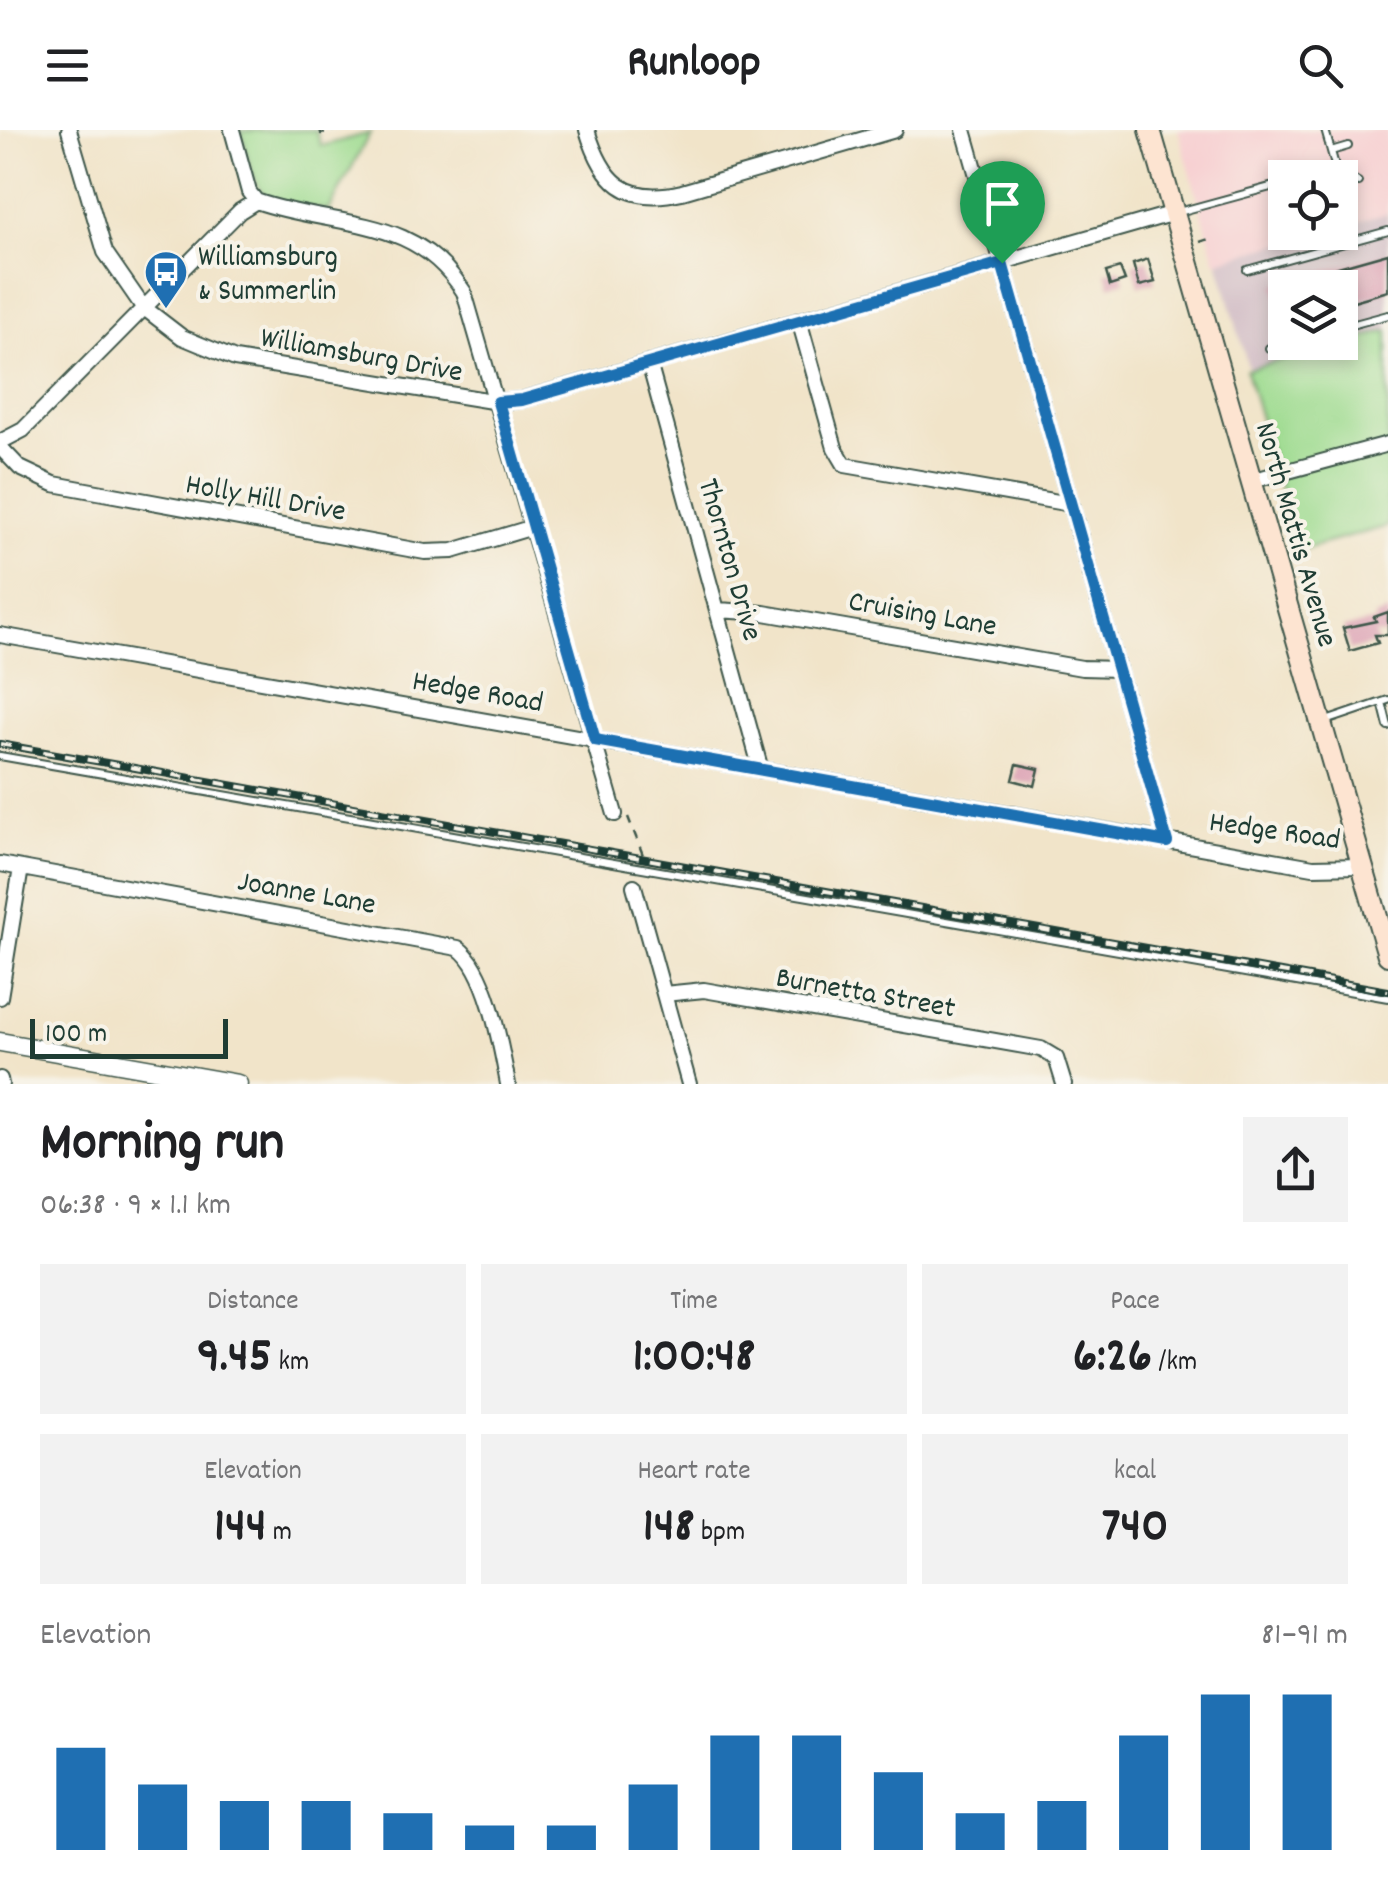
<!DOCTYPE html>
<meta charset="utf-8">
<style>
body{margin:0;font-family:Dekko,sans-serif;background:#f2f2f2;color:#202124;height:100vh;display:flex;flex-direction:column;font-size:38px;white-space:nowrap}
*{box-sizing:border-box;margin:0}
p{font-size:32px;color:#757577}
.icon{flex:none;width:55px;height:55px;fill:none;stroke:currentColor;stroke-width:2;stroke-linecap:round;stroke-linejoin:round}
.map{position:relative;height:954px;overflow:hidden}
.drawer{display:flex;flex-direction:column;background:#fff;flex:1}
.drawer>*{flex:none}
.tools{position:absolute;left:1268px;top:30px;display:grid;gap:20px}
.tools a{display:grid;place-items:center;width:90px;height:90px;border-radius:0px;background:#fff;box-shadow:0 5px 15px #0003;font-size:50px}
.scale{position:absolute;left:30px;bottom:25px;width:198px;box-sizing:border-box;padding-left:10px;border:5px solid #1f3d34;border-top:0;font-size:28px;line-height:35px;white-space:nowrap;color:#1f3d34;-webkit-text-stroke:8px #f7f3e8;paint-order:stroke}
.pin{position:absolute;display:grid;place-items:center;width:85px;height:85px;color:#fff;margin:-102px -42px;border-radius:50% 50% 50% 0;rotate:-45deg;box-shadow:0 0 10px #0007}
.pin .icon{rotate:45deg}
.round{display:grid;place-items:center;flex:none;width:105px;height:105px;border-radius:0px;background:#f2f2f2}
.overview{display:flex;align-items:center;justify-content:space-between;height:170px;padding:0 40px}
h1{font-size:55px;font-weight:700;line-height:75px}
.metrics{display:grid;grid-template-columns:repeat(3,1fr);gap:15px;height:170px;padding:10px 40px}
.metrics div{display:grid;align-content:center;border-radius:0px;background:#f2f2f2;text-align:center}
.metrics b{font-size:50px;font-weight:700}
.metrics small{font-size:28px;font-weight:400}
.metrics p{font-size:28px}
.chart{height:280px;padding:20px 40px}
.chart p{display:flex;justify-content:space-between}
.chart svg{width:100%;height:180px;margin-top:10px;stroke:#1f6fb2;stroke-width:6}
header{display:flex;justify-content:space-between;align-items:center;height:130px;padding:0 40px;background:#fff;font-size:45px;font-weight:700}
.map>svg:first-child{display:block}
</style>
<header><svg class="icon" aria-label="menu" viewBox="0 0 24 24"><path d="M4 6h16M4 12h16M4 18h16"/></svg>Runloop<svg class="icon" aria-label="search" viewBox="0 0 24 24"><circle cx="10" cy="10" r="6"/><path d="M15 15l6 6"/></svg></header>
<div class="map">
<svg width="1388" height="954" viewBox="0 0 1388 954">
<rect width="100%" height="100%" fill="#f7f3e8"/>
<filter id="ink" filterUnits="userSpaceOnUse"><feTurbulence type="fractalNoise" baseFrequency=".01" numOctaves="2"/><feDisplacementMap in="SourceGraphic" scale="20" xChannelSelector="R" yChannelSelector="G"/><feConvolveMatrix kernelMatrix="1 2 1 2 8 2 1 2 1" color-interpolation-filters="sRGB"/></filter>
<filter id="wash" filterUnits="userSpaceOnUse"><feTurbulence type="fractalNoise" baseFrequency=".0048" numOctaves="4" result="noise"/><feDisplacementMap in="SourceGraphic" scale="40" xChannelSelector="R" yChannelSelector="G"/><feGaussianBlur stdDeviation="2.25" result="paint"/><feColorMatrix in="noise" values="0 0 0 0 0 0 0 0 0 0 0 0 0 0 0 0 0 1.4 0 .05"/><feComposite in="paint" operator="in"/></filter>
<g filter="url(#wash)">
<rect width="100%" height="100%" fill="#f1e4c9"/>
<path fill="#f7cfd1" d="M1178,0H1388V83L1340,96V48H1285V102L1318,103L1216,132Z"/>
<path fill="#d2bdc6" fill-rule="evenodd" d="M1388,83V201L1249,240L1218,131L1318,103L1340,102V96ZM1285,158H1340V212H1285Z"/>
<path fill="#9edb90" stroke="#5e8c62" stroke-width="2.5" d="M316,0L321,16L370,3L329,80C256,73 258,69 241,1Z
M1388,201V396L1294,422L1282,364L1246,240Z"/>
<g id="blocks">
<path fill="#d998ae" d="M1388,123V161L1340,175V158H1285L1284,191L1274,155Z
M1148,129L1155,152L1139,156L1133,134Z
M1120,138L1125,151L1110,156L1106,142Z
M1388,482V505H1375L1378,513L1350,521L1343,498L1376,491L1374,487Z
M1017,634L1039,639L1035,656L1013,650Z"/>
</g>
</g>
<g filter="url(#ink)">
<use href="#blocks" fill-opacity="0" stroke="#3e564a" stroke-width="2.5"/>
<g fill="none" stroke-linecap="round" stroke-linejoin="round">
<g stroke="#3e564a" stroke-width="10">
<path id="service" d="M1331,21L1348,16
M1336,39L1358,52
M1305,48L1336,39L1325,0
M1175,83L1285,53
M1247,140L1388,101
M1340,198L1388,185
M1269,218L1288,212
M1382,572L1388,596
M1326,591L1388,570
M0,626L1388,868"/>
</g>
<g stroke="#3e564a" stroke-width="18">
<path id="minor" d="M69,0L105,122L143,177L182,207L235,229L498,272L521,270L1174,83
M232,0L249,62L256,71C335,99 414,82 464,162L615,684
M587,0C603,52 625,75 682,62L895,0
M964,0L1167,712
M799,190L835,318L845,335L1070,374
M649,233L761,640
M0,312L23,300L240,81L256,71
M0,317L20,338L54,354L425,422L453,421L533,397
M1251,351L1388,314
M718,480L764,483L1082,538L1118,539
M0,505L1313,737L1361,736
M0,734L458,818C488,839 501,917 508,954
M634,756L689,954
M664,864L704,860L1041,919L1056,928L1064,954
M0,867L21,738
M0,949L1,954"/>
</g>
<g stroke="#3e564a" stroke-width="21">
<path id="tertiary" d="M0,912L238,954"/>
</g>
<g stroke="#3e564a" stroke-width="24">
<path id="secondary" d="M1150,0L1388,825"/>
</g>
<path stroke="#3e564a" stroke-width="2.5" stroke-dasharray="8 8" stroke-linecap="butt" d="M320,0L321,4L337,0
M1200,112L1209,109
M628,687L645,730"/>
<use href="#service" stroke="#fff" stroke-width="6"/>
<use href="#minor" stroke="#fff" stroke-width="14"/>
<use href="#tertiary" stroke="#fff" stroke-width="18"/>
<use href="#secondary" stroke="#fde4d1" stroke-width="20"/>
<g stroke="#1f3d34" stroke-width="8">
<path id="rail" d="M0,614L1388,861"/>
</g>
<use href="#rail" stroke="#f7f3e8" stroke-width="4" stroke-dasharray="11" stroke-linecap="butt"/>
</g>
</g>
<g fill="none" stroke-linecap="round" stroke-linejoin="round" filter="url(#ink)">
<g stroke="#fff" stroke-width="20">
<path id="route" d="M1002,133L1167,712L595,610L498,272L522,270Z"/>
</g>
<use href="#route" stroke="#1f6fb2" stroke-width="12"/>
</g>
<defs>
<g id="bus-pin" transform="scale(2.25)"><path d="M0 17L-7.5 6A9.5 9.5 0 1 1 7.5 6Z" fill="#1f6fb2" stroke="#f7f3e8"/><path d="M-5-6H5V4H4V6H2V4H-2V6H-4V4H-5ZM-3.5-4V0h7V-4ZM-3.5 1.2v1.5H-2V1.2ZM2 1.2v1.5H3.5V1.2Z" fill="#fff"/></g>
</defs>
<g fill-rule="evenodd">
<use href="#bus-pin" x="166" y="142"/>
</g>
<g text-anchor="middle" stroke-width="8" stroke-linejoin="round" paint-order="stroke">
<g font-size="30" fill="#1f3d34" stroke="#f7f3e8" text-anchor="start">
<text x="198" y="135">Williamsburg<tspan x="198" dy="34">&amp; Summerlin</tspan></text>
</g>
<g font-size="30" fill="#1f3d34" stroke="#f7f3e8">
<text transform="translate(362 223) rotate(10)" y="10">Williamsburg Drive</text>
<text transform="translate(266 366) rotate(10)" y="10">Holly Hill Drive</text>
<text transform="translate(1298 404) rotate(74)" y="10">North Mattis Avenue</text>
<text transform="translate(732 429) rotate(74)" y="10">Thornton Drive</text>
<text transform="translate(923 482) rotate(10)" y="10">Cruising Lane</text>
<text transform="translate(478 560) rotate(10)" y="10">Hedge Road</text>
<text transform="translate(1275 699) rotate(8)" y="10">Hedge Road</text>
<text transform="translate(307 761) rotate(10)" y="10">Joanne Lane</text>
<text transform="translate(866 861) rotate(10)" y="10">Burnetta Street</text>
</g>
</g>
</svg>
<div class="tools">
<a><svg class="icon" aria-label="locate" viewBox="0 0 24 24"><circle cx="12" cy="12" r="6"/><path d="M12 2v4M12 18v4M2 12h4M18 12h4"/></svg></a>
<a><svg class="icon" aria-label="layers" viewBox="0 0 24 24"><path d="M12 4l9 5-9 5-9-5zM3 14l9 5 9-5"/></svg></a>
</div>
<div class="scale">100 m</div>
<div class="pin" style="left:1002px;top:133px;background:#1e9e55"><svg class="icon" aria-label="arrive" viewBox="0 0 24 24"><path d="M6 21V4h12l-3 4 3 4H6"/></svg></div>
</div>
<section class="drawer">
<div class="overview"><div><h1>Morning run</h1><p>06:38 · 9 × 1.1 km</p></div><a class="round"><svg class="icon" aria-label="share" viewBox="0 0 24 24"><path d="M12 15V3M7 8l5-5 5 5M5 13v7h14v-7"/></svg></a></div>
<div class="metrics">
<div><p>Distance</p><b>9.45<small> km</small></b></div>
<div><p>Time</p><b>1:00:48</b></div>
<div><p>Pace</p><b>6:26<small> /km</small></b></div>
</div>
<div class="metrics">
<div><p>Elevation</p><b>144<small> m</small></b></div>
<div><p>Heart rate</p><b>148<small> bpm</small></b></div>
<div><p>kcal</p><b>740</b></div>
</div>
<div class="chart"><p><span>Elevation</span>81–91 m</p>
<svg viewBox="0 0 160 44" preserveAspectRatio="none"><path d="M5 44V19M15 44V28M25 44V32M35 44V32M45 44V35M55 44V38M65 44V38M75 44V28M85 44V16M95 44V16M105 44V25M115 44V35M125 44V32M135 44V16M145 44V6M155 44V6"/></svg>
</div>
</section>
